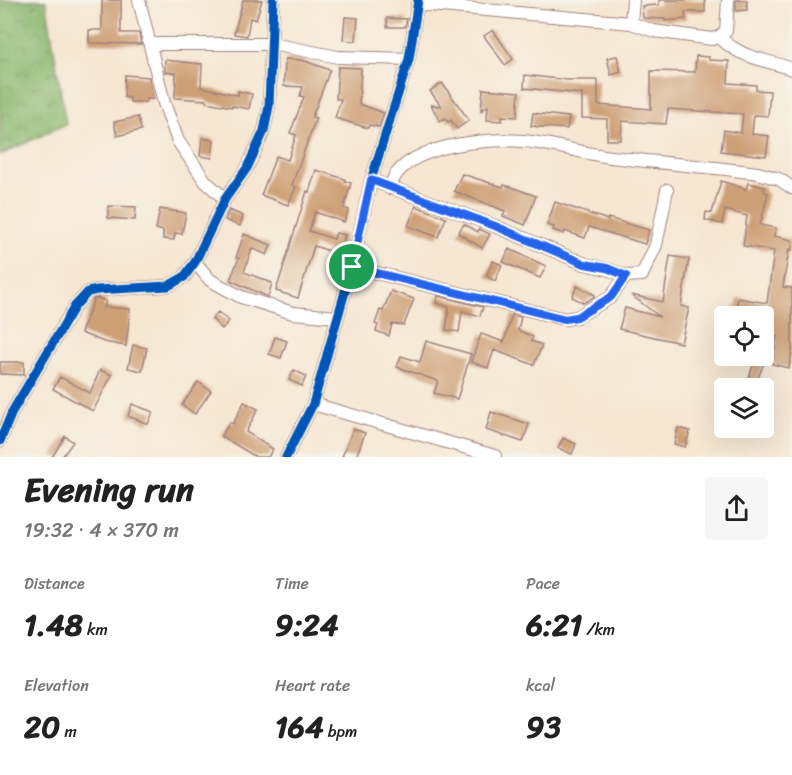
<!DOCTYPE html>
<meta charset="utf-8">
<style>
body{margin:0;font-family:Sriracha,sans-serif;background:#f6f6f6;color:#222;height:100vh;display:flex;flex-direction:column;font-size:22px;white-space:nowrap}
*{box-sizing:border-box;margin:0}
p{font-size:20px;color:#767676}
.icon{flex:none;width:33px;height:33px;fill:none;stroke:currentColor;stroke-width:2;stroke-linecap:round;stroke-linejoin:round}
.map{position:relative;height:457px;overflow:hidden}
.drawer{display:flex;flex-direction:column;background:#fff;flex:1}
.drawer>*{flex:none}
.buttons{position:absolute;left:714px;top:306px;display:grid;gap:12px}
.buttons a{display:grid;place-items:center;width:60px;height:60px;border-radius:6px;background:#fff;box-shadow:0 6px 24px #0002;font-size:30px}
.pin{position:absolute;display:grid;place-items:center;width:51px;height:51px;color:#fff;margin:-26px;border:3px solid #fff;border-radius:50%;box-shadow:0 2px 6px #0007}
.round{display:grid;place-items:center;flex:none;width:63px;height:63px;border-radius:6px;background:#f6f6f6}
.summary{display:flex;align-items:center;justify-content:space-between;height:102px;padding:0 24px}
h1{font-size:33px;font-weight:800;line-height:45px}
.stats{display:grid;grid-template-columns:repeat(3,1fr);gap:9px;height:102px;padding:6px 24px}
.stats div{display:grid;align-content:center}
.stats b{font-size:30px;font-weight:800}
.stats small{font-size:16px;font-weight:400}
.stats p{font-size:16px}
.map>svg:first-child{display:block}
</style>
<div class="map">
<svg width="792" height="457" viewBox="0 0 792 457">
<defs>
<pattern id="forest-crowns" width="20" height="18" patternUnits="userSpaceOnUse" patternTransform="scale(1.5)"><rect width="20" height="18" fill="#89b66e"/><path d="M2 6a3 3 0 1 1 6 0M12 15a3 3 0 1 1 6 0" fill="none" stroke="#72935b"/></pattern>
</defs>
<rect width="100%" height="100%" fill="#f7f3e8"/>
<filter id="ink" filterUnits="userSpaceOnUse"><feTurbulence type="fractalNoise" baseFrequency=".0167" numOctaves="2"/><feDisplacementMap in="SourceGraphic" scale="12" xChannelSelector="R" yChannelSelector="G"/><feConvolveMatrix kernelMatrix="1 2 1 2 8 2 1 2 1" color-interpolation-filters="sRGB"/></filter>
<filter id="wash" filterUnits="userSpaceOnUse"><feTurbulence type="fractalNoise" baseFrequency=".008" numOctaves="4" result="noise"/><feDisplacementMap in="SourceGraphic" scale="24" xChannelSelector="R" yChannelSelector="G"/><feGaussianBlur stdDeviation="1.35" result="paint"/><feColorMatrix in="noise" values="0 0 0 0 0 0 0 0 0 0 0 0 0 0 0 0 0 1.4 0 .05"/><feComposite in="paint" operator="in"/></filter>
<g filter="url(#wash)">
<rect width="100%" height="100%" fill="#f6e6d2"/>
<path fill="url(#forest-crowns)" stroke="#6a6a4c" stroke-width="1.5" d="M0,0H46L66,124L0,155Z"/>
<g id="blocks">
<path fill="#cd9f75" d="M102,0H121V33H139L141,44L89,43V30H102Z
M243,0H262L256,20L250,18L247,36L234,34Z
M659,0H705V12H685L686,19L665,21V19L643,18L642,6L659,5Z
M736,0H747V10L736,11Z
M345,17L358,18L356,41L343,40Z
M387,18L407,19L405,27H387Z
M493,30L513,59L505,65L484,36Z
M617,56L621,72L611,75L607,58Z
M696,56L709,57V60L729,61L728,83L756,85V90L770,91L768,116L754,115L752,134L769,136L766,156L721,151L724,130L741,133L743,114L668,109L666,124L622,121L621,140H607V119L582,118V94L524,88L525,75L568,80H598V105L651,109V71L695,72Z
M285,59L302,60L330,70L312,117L316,118L292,185L296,187L288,205L261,195L276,156L288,160L296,135L290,133L304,97L300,96L303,87L284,86Z
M165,60L202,64L201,87L238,95V91L252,94L249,109L232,106V107L206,102V100L175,98L176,73L165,72Z
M338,67L361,68L359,104L384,113L379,127L369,125L368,128L335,118L341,99H336Z
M125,75L149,77L153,99H146V102H130V98L124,97Z
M442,83L469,120L457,129L451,120L448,122L445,118L440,121L431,105L441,106L430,91Z
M483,89L519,92L517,117L502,116V121L487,120L488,106L481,111Z
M533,113L569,117L567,129L531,126Z
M138,117L141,130L117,136L114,122Z
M202,138L214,140L212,158L200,156Z
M316,170L345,179V181L351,183L344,208L349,210L344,222L315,212L309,231L334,239L336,233L345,235L339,254L314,246L298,298L276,291L307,191L309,192Z
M462,174L503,187L504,185L514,188L536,196L525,225L503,216L505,211L454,191Z
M721,181L746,189L748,183L765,187L764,192L768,193L760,225L776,228L774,236L792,240V250L789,249L783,287L792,288V350L789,368L772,364L777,337L769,336L770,330L765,329L767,316H730L732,307H736L738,298L767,303L774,251L743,246L747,216L725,210L722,224L705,220L706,212L712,213Z
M555,202L608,220V218L649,230L645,244L589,227L585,238L565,231L564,234L553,230L554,227L547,225Z
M108,206L136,207L135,220L108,218Z
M416,206L446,218L438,237L408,226Z
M160,209L186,213L182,234L175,233L174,240L163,239V231L156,229Z
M229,210L243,216L240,226L225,220Z
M464,224L478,232L479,229L490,234L482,248L458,233Z
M244,234L271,245L267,255L252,248L244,272L272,283L268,297L230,280L239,258H236Z
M509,249L546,266L540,278L503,262Z
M670,256L689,259L681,306L689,308L681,343L619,329L625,308L660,317L631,295L663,302Z
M493,261L502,265L495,281L486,276Z
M577,286L595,295L594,297L584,303L572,297Z
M391,291L414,299L404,325L392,324L389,336L376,331L378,325L375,324L380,310L383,311Z
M438,296L483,307L480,316L462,311L459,332L446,330L449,307L436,303Z
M98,298L106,301L104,307L130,309L126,346L104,342L81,333L94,299Z
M218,312L229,321L222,329L212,319Z
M512,315L521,317L518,330L533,337L531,341L542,345L534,365L494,350L488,368L471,362L481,334L504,342Z
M275,337L287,341L281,358L269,354Z
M426,341L471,354L457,399L434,393L438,381L397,367L401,356L420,362Z
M133,345L147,348L142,371L128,368Z
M755,360L764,363L756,383L748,380Z
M0,362H24V375L0,374Z
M100,370L112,375L93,411L53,389L60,377L90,393Z
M294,370L306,376L302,386L289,380Z
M198,382L211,391L195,414L182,405Z
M244,402L258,409L246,432L273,449L268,457H256L221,436L230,422L233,424Z
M132,404L153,412L148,424L128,416Z
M491,412L529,424L523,442L486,430Z
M678,428L690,431L685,447L674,444Z
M353,429L365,433L356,457H342Z
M65,436L73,442L62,457H52Z
M563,438L576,444L572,454L558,448Z"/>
</g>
</g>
<g filter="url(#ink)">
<use href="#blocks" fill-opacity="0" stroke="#a0827e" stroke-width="1.5"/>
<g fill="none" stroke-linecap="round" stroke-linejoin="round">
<g stroke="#a0827e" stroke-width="14">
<path id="street" d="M139,0L164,103L178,141L206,182L225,199
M418,4L631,23L654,31L712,39L719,37L726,31L728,0
M631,23L633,0
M719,37C744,60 762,58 792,69
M150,44H272L338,57L409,59
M371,180L495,226L585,264L607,269L626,276L642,275L656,245L667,190
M389,188C392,183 394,176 398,172C421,144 489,138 523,141C550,143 577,152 604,156C655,163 707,166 758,173L779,179L792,188
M195,262L210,280L241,297L293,313L337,317
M352,267L565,319L577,317L611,297L626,276
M313,404L495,456
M0,441L13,410L75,306L88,292L97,290L168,286L184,277L195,262L225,199L247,168L264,131L269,106L273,0
M286,457L313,404L352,267L371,180L409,59L418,0"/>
</g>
<use href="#street" stroke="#fff" stroke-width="12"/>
<g stroke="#f7f3e8" stroke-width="13">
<path id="cycleway" d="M0,441L13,410L75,306L88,292L97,290L168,286L184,277L195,262L225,199L247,168L264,131L269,106L273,0
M286,457L313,404L352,267L371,180L409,59L418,0"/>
</g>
<use href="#cycleway" stroke="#0057b8" stroke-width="9"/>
</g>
</g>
<g fill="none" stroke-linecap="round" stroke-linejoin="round" filter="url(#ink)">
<g stroke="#fff" stroke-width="12">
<path id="route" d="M371,180L495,226L585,264L607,268L626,276L611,297L577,317L565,319L352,267Z"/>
</g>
<use href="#route" stroke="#2563eb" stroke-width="8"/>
</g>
</svg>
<div class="buttons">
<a><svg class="icon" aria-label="locate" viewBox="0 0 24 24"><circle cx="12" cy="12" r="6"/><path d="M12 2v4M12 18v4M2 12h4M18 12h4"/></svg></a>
<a><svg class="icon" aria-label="layers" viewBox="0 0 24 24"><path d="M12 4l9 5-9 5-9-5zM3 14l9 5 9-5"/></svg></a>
</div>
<div class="pin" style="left:352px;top:267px;background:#1e9e55"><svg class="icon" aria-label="arrive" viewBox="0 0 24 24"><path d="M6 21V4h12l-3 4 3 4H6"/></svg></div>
</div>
<section class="drawer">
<div class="summary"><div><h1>Evening run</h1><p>19:32 · 4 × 370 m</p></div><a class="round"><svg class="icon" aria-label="share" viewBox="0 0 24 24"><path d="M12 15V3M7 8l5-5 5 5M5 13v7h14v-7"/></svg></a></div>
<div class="stats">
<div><p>Distance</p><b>1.48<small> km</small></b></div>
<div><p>Time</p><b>9:24</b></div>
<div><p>Pace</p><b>6:21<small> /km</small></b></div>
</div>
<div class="stats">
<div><p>Elevation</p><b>20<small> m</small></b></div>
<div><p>Heart rate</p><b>164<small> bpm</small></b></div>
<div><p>kcal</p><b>93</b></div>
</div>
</section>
